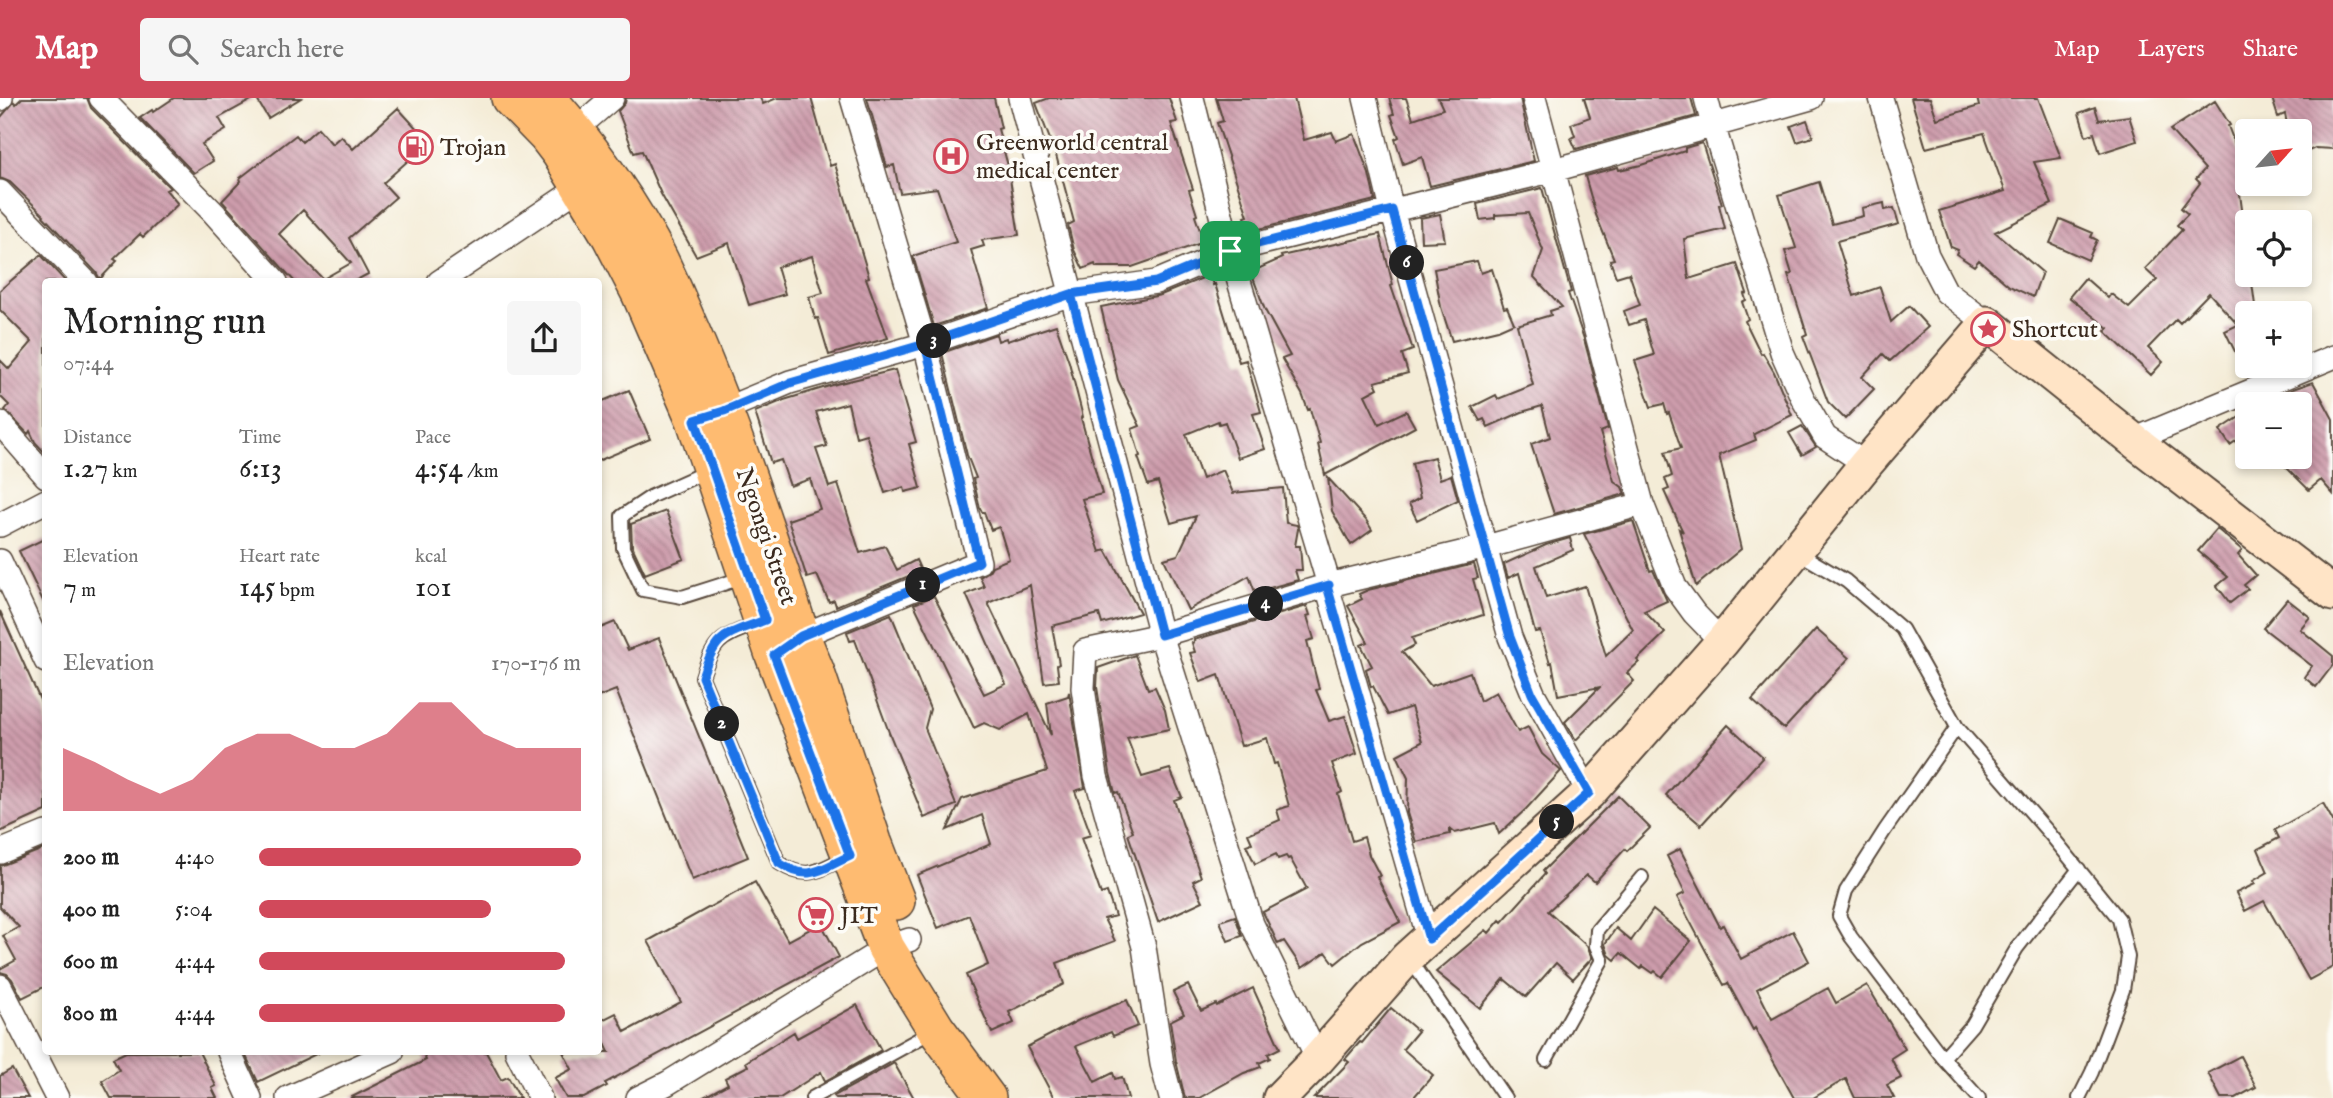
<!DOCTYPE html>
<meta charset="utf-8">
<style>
body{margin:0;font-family:"IM FELL English",serif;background:#f6f6f6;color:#222;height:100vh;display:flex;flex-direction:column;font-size:26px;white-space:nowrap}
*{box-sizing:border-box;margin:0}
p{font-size:23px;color:#767676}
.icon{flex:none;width:38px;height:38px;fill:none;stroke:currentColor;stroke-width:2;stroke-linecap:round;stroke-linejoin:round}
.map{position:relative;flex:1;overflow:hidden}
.drawer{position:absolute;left:42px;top:180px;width:560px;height:777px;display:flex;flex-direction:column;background:#fff;border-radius:7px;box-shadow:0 4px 10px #0003}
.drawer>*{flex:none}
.needle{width:46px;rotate:63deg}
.controls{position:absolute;left:2235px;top:21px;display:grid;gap:14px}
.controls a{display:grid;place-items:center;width:77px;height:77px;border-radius:7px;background:#fff;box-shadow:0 4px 10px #0003;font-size:35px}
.pin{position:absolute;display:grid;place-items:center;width:60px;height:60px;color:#fff;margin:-30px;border-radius:14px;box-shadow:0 4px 10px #0006}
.km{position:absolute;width:35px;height:35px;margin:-18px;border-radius:50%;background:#222;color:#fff;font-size:19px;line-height:35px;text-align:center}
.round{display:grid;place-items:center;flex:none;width:74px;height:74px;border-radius:7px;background:#f6f6f6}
.summary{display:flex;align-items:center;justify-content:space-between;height:119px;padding:0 21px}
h1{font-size:38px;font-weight:600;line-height:52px}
.stats{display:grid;grid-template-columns:repeat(3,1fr);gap:10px;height:119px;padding:7px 21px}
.stats div{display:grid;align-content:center}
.stats b{font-size:30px;font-weight:600}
.stats small{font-size:19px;font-weight:400}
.stats p{font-size:19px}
.chart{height:196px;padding:14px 21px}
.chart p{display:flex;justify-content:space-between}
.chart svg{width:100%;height:126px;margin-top:7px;fill:#d1495b;opacity:.7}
ul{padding:0 21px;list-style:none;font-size:23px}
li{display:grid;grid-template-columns:112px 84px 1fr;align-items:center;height:52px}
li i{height:18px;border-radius:9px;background:#d1495b}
header{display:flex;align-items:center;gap:42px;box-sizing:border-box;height:98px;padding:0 35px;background:#d1495b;color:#fff}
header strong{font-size:33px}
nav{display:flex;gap:38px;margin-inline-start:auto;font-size:24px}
.search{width:490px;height:63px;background:#f6f6f6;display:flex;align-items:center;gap:18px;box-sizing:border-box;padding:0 24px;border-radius:7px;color:#767676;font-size:26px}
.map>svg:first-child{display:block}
</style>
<header>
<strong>Map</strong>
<div class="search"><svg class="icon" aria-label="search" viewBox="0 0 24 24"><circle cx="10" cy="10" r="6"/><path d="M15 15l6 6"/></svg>Search here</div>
<nav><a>Map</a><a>Layers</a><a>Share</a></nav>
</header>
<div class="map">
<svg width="2333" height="1000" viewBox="0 0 2333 1000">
<defs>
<pattern id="building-back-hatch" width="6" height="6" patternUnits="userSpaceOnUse" patternTransform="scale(1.75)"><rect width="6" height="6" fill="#cd9cac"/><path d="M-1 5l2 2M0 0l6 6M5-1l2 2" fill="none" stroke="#a87f8b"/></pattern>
</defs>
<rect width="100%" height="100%" fill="#fdfcf7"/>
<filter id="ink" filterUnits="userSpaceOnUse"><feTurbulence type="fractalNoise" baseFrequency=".0143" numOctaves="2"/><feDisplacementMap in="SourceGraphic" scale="14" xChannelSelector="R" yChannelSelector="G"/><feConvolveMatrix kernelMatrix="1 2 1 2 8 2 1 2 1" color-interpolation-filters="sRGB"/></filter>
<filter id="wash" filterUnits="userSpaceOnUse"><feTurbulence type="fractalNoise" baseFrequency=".00686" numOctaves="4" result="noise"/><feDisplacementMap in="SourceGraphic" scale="28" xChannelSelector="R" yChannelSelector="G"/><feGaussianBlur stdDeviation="1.57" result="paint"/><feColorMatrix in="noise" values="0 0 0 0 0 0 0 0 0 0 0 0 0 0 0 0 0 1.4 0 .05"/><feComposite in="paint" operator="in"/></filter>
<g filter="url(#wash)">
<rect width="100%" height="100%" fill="#f4ecd7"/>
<g id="blocks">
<path fill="url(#building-back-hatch)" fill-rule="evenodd" d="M22,0H87L91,10L170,90L166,92L178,106L143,139L140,136L114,161L117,163L100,181L96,174L43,118L44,117L10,84L0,80V20L14,4L16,6Z
M174,0H255L219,20L226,32L202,46L213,63L194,75L140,20L152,12L153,14Z
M256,0H301L268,20Z
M626,0H760L763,6L777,0H811L830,68L835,66L869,179L866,180L888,240L829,257L818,220L815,221L809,199L823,195L812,158L777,169L785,196L749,207L729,145L696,158L661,96L642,53L634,55L618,13L625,5Z
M867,0H994L1001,30L998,31L1008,68L1019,137L982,142L984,148L971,152L988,210L934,228L913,158L956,144L937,90L900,95L894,67L887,69Z
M1049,0H1169L1177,24L1171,25L1193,91L1189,92L1197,117L1195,118L1204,144L1132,169H1096L1095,166L1083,171L1074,152L1068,127L1074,124L1056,57L1036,5Z
M1216,0H1294L1304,42L1332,34L1336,43L1354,36L1369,76L1375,102L1251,133L1245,119L1248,118L1217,25L1223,23Z
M1389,0H1406L1413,21L1443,11L1438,0H1520L1534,63L1430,88L1422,59L1403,66L1395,41L1399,39L1391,17L1394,16Z
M1584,0H1691L1696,18L1576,51L1571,40L1575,38L1571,26L1590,19Z
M1911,0H1930L1937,21L1979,8L1977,0H2038L2061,60L2034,64L2052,106L1995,134L2042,174L2033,199L2009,188L1979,162L1974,168L1956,156L1958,152L1951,149L1939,113L2005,93L1984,35L1926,50Z
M2272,0H2333V51L2315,50L2300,57V30L2288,31L2285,16L2278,19Z
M2215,3L2230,27L2228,28L2240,59L2242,58L2247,67V79L2238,81L2247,149V177H2251L2256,215H2247V278L2225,233L2238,227L2209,195L2180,225L2176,221L2148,250L2163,264L2151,277L2105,233L2108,230L2069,199L2085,180L2108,200L2111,196L2129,210L2157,182L2145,171L2182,132L2177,127L2188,116L2181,110L2200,85L2196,81L2205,71L2170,32Z
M2095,9L2099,22L2129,18L2137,43L2100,55L2094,35L2086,38L2079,15Z
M398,10L429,44L383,85L396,99L349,140L368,176L353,184H295L222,103L241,83L240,80L296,37L302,44L318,30L332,46L341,38L353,51ZM303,112L351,165L323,181L279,136Z
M1807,22L1813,39L1797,44L1791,28Z
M1702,45L1722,106L1719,107L1725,131L1684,141L1689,181L1737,166L1747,195L1744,196L1746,202L1742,204L1748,221L1745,223L1761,256L1763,255L1774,274L1792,317L1754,336L1756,342L1719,357L1741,451L1696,488L1679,431L1683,434L1664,393L1669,391L1665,381L1672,378L1665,354L1681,350L1669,315L1667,316L1664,306L1651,309L1635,263L1654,257L1644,222L1629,227L1624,213L1640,207L1629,175L1616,179L1610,162L1614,161L1596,117L1585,78L1618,69L1619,72L1641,67L1685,53V50Z
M1819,84L1832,126L1863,118L1862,110L1884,105L1885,112L1894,110L1899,126L1837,143L1854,198L1880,189L1891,224L1909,208L1928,229L1890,263L1883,256L1862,279L1874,291L1845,321L1828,304L1803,238L1807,236L1788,177L1792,176L1785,153L1796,150L1779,97Z
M1542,90L1571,194L1568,195L1584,241L1608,331L1600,334L1614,383L1622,389L1625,396L1554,416L1531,346L1550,339L1542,308L1522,314L1488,329L1484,321L1480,323L1472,309L1496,297L1498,301L1533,287L1517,227L1551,217L1550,213L1562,209L1534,179L1543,152L1528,115L1495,117V120L1480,122L1477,106Z
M1440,116L1445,143L1421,144L1420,120Z
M2060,121L2093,135L2091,139L2097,142L2088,162L2050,145Z
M1380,136L1393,187L1391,188L1413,252L1402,256L1408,275L1375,284L1378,290L1365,297L1379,326L1406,313L1415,329L1325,377L1318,346L1320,345L1310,311L1308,312L1302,296L1282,261L1290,258L1265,212L1251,174L1282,160L1281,158Z
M41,157L66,184H46V356L35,344L30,333L28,336L5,312L9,307L0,298V262L9,271L32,244L0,212V192Z
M1477,163L1481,175L1492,171L1504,210L1507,209L1514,225L1498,232L1452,243L1441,209L1434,171Z
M1210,177L1213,187L1215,186L1239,264L1246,262L1261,314L1253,316L1265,351L1238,360L1225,324L1219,326L1218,323L1186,336L1202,381L1223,372L1233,395L1283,390L1286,425L1297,427L1298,431L1295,448H1300L1302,472H1295L1298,482L1255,494L1249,478L1188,512L1164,461L1178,457L1196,418L1171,425L1158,384L1148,387L1138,359L1140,358L1132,331L1140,328L1118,282L1101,209L1161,197Z
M1056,227L1069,264L1083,319L1081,320L1102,396L1082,401L1100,454L1106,452L1140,515L1102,526L1099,516L1052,528L1059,566L1057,567L1059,583L1044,585L1030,487L988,505L1051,637L1047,605L1068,598L1069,594L1085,690L1075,693L1091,737L1081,740L1101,796L1107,794L1115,818L1104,821L1115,843L1057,865L1064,886L1009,914L1014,925L992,935L966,877L988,867L969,817L938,830L917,777L991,746L982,717L947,732L962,701L1047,673L1029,616L1000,632L984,625L974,630L914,506L934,498L984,596L1006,586L966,496L984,489L980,479L989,473L992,468L1009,461L999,429L991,432L984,414H982L980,410L973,381L976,380L967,357L942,255L996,236L998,243L1006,240L1007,243Z
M895,272L916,344L909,346L921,390L905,394L904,389L885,395L866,336L856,339L848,305L816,314L827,348L816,351L829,389L838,386L860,455L885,448L897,472L916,462L921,473L836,508L834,502L829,504L817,477L807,480L788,422L820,411L810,381L790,388L781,362L771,365L755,314L784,302L836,286Z
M2313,284L2333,321V396L2321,382L2309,392L2276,359H2300V306H2263L2293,291Z
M629,292L650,341L598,363V305Z
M2247,314V335L2230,347L2220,332Z
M1802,328L1816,349L1802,357L1789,335Z
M1434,359L1440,381L1451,377L1458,402L1417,422L1409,406L1420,400L1412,365Z
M1328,380L1366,422L1372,432L1351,447L1332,413Z
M666,413L684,461L645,476L632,448L631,426Z
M1633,423L1650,473L1653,472L1667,503L1644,513L1665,535L1637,562L1639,564L1627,575L1634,583L1576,642L1565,624L1600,589L1558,597L1552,564L1550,565L1540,533L1535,534L1519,475L1508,480L1504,466L1546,447L1570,440L1573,452L1536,468L1546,500L1585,488L1606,558L1633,532L1584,436Z
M2217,431L2242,452L2238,457L2256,477L2244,487L2248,491L2230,505L2217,488L2228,479L2198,453Z
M46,440V509L19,453Z
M1474,466L1478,480L1473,481L1483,517L1412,540L1415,547L1402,554L1431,588L1470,574L1480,603L1496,594L1518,634L1528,629L1542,656L1561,673L1526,711L1499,736L1495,725L1455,735L1450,731V736L1416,744L1407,715L1408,680L1397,657L1422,644L1411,609L1388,617L1373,588L1371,589L1366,571L1372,568L1361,547L1368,544L1348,508L1362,501L1359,496L1368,492Z
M2287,501L2310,519L2300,531L2333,558V567L2316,589L2304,579L2312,568L2263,530Z
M1307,508L1310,517L1307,518L1314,541L1307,543L1319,591L1316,592L1329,623L1345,618L1357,656L1332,665L1342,694L1338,696L1352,743L1364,739L1369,757L1380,778L1377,779L1400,824L1362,844L1335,866L1326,854L1302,870L1284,843L1278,846L1263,814L1307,791L1290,760L1288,761L1286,758L1278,761L1276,756L1255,766L1246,747L1252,745L1248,736L1280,722L1277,712L1289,708L1277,665L1274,666L1267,640L1241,648L1219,577L1201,584L1190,555L1195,554L1192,545L1194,544V542Z
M0,513L46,615V713L0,734Z
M891,516L930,611L925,630L956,707L924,720L890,637L855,542L850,543L847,534Z
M615,524L628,552L659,540L748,759L692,782L616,592L598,599V531Z
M1816,531L1849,560L1784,631L1752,602Z
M1135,557L1148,591L1155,589L1165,612L1169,631L1127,640L1142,679L1170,671L1182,699L1174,702L1201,779L1193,783L1203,803L1158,824L1128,736L1133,734L1118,694L1115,695L1110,675L1097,589L1098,570Z
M1728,627L1763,659L1701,727L1666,697Z
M1618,698L1650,730L1627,753L1625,751L1595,784L1587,777L1548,813L1587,848L1592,860L1573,881L1556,865L1526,899L1504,881L1480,910L1436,874L1486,832L1489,835L1500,822L1502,824L1545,776L1543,773Z
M2323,705L2333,723V869L2309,882L2264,803L2245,813L2236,795L2255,786L2253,783L2268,774L2258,751L2279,740L2275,732Z
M46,750V888L22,900L12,881L7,876L0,874V871L16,862L3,838L19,829L0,809V768Z
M1680,751L1720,829L1723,827L1741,861L1793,833L1809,863L1757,891L1772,921L1828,890L1836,905L1867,887L1905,951L1891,960L1901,980L1887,987L1894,1000H1855L1846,981L1813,1000H1794L1755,930L1753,932L1728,885L1724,887L1677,799L1685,795L1667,758Z
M755,784L788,843L821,825L839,859L605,985L607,988L584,1000H566L555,980L572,971L563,954H609L598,931V924L616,915L625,934L681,904L648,843Z
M1653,812L1691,843L1662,879L1655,873L1653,875L1643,868L1641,871L1621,855L1615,862L1609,857L1605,846L1616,830L1631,843Z
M1235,818L1242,838L1228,843L1220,823Z
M1188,887L1201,913L1216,906L1217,908L1253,890L1280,950L1268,956L1270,960L1259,965L1261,969L1244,975L1199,1000H1185L1176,963L1170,923L1184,916L1173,894Z
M1127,902L1138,928L1113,938L1111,934L1076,948L1095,984L1113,975L1115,981L1122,979L1128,1000H1054L1027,949L1079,922Z
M857,907L881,952L825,983L821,974L780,1000H702L728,986L725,980L748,968L746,964L794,934L797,940Z
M1391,910L1418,933L1403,951L1433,977L1413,1000H1314L1349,964L1345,961L1360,944L1362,945Z
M126,954H199L216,988L212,990L217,1000H111L102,983L119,972L113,960Z
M254,954H320L258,984L246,958Z
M422,954H486L501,982L508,979L520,1000H350L426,962Z
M2240,958L2256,989L2236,1000H2221L2208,975Z
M894,965L914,1000H836L834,998Z
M12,971L28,1000H0V978Z"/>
</g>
</g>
<g filter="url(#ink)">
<use href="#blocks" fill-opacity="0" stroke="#57473a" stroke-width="2"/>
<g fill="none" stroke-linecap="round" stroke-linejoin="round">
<g stroke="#57473a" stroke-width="16">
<path id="lane" d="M710,372L652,398L622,418L623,450L643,492L682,499L745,479
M1797,454L1846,483L1902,531L1957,629L2050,736L2119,821L2128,859L2123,892L2092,974L2079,1000
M759,525C721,540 715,539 702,579L779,765C808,784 818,772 847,759
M1957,629L1885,732L1846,793L1839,818L1851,839L1943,960L1979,1000
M1408,860L1416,870L1505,1000
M1943,960L1972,927L2017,850L2079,771
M1546,962L1602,862L1596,848L1597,832L1642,779
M812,1000L933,933"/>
</g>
<g stroke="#57473a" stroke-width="26">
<path id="street" d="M101,0L214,115L276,184
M1020,0L1161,537L1252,826L1318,961
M1192,0L1230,153L1329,487L1327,488L1429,841
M1365,0L1392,112L1510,539L1533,595L1589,695
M1534,0L1642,406L1675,489L1694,515L1722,544
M1706,0L1713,27L1782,254L1803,301L1825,339L1866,366
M1881,0L1927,157L1946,194L1987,225
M0,1L1,0
M575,32L612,0
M0,94L86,184
M439,184L591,82
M713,316L790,284L925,246L1071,196L1156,184L1230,153L1554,72L1811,0
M0,325L46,378
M2133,342L2333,259
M0,427L46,403
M0,463L46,563
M791,545L801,538L979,464L925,246L852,0
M0,754L46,735
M0,888L57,1000
M229,954L250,1000
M517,954L540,1000
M288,1000L392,954
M638,1000L668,985L886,850L909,842
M1171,1000L1162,966L1144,849L1096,678L1083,590L1085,553L1161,537L1329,487L1486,449L1642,406"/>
</g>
<g stroke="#57473a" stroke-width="37">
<path id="secondary" d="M1280,1000L1318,961L1407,860L1589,695L1722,544L1866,366L1987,225L2133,342L2333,496"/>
</g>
<g stroke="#57473a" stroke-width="40">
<path id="primary" d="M510,0L547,38L560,55L611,139L640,195L695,322L774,557L886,850L936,931L987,1000
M547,0C585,43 618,88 646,137C664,167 677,201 691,233C734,332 767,435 801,538L815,572L873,744L896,803"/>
</g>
<use href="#lane" stroke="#fff" stroke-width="12"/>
<use href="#street" stroke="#fff" stroke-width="23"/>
<use href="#secondary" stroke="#ffe4c6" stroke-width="33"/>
<use href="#primary" stroke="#febb71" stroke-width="37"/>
</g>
</g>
<g fill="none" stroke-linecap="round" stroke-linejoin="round" filter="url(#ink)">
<g stroke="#fff" stroke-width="14">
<path id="route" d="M1230,153L1156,184L1071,196L925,246L979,464L801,538L774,557L850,758C820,771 810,785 779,765L702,579C716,535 724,538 765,522L695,322L724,313L790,285L925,246L1071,196L1161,537L1329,487L1327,488L1429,841L1589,695L1532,596L1510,539L1392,112L1230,153"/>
</g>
<use href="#route" stroke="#1a73e8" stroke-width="9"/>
</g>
<defs>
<g id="fuel-ring" transform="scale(1.75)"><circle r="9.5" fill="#fdfcf7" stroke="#d1495b" stroke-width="1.5"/><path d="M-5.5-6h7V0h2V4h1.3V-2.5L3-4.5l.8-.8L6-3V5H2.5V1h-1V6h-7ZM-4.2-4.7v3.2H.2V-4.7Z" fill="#d1495b"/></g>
<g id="hospital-ring" transform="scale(1.75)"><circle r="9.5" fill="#fdfcf7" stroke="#d1495b" stroke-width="1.5"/><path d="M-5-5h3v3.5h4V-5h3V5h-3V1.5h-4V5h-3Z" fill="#d1495b"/></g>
<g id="sight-ring" transform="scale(1.75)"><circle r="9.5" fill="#fdfcf7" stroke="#d1495b" stroke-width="1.5"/><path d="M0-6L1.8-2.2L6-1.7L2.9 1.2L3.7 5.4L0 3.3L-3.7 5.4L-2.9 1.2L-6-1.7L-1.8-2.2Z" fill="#d1495b"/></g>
<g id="supermarket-ring" transform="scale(1.75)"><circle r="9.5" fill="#fdfcf7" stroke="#d1495b" stroke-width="1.5"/><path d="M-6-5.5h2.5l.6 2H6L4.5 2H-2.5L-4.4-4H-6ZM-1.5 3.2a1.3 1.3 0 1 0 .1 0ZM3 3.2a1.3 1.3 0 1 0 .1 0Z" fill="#d1495b"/></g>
</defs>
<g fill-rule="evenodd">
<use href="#fuel-ring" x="416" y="49"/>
<use href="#hospital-ring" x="951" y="58"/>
<use href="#sight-ring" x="1988" y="231"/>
<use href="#supermarket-ring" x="816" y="817"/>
</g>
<g text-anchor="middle" stroke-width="7" stroke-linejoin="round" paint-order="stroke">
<g font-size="24" fill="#3b2a1e" stroke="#fdfcf7" text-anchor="start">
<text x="976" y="52">Greenworld central<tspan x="976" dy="28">medical center</tspan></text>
<text x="440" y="57">Trojan</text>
<text x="2012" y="239">Shortcut</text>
<text x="840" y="825">JIT</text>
</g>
<g font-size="24" fill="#3b2a1e" stroke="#fdfcf7">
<text transform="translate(767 438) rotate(71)" y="8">Ngongi Street</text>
</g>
</g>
</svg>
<div class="controls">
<a><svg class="needle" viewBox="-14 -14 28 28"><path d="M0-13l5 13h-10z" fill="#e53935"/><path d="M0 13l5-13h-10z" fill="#767676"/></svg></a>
<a><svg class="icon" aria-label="locate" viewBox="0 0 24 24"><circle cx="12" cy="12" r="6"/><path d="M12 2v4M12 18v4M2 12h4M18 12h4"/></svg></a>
<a>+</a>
<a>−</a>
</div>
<div class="pin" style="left:1230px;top:153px;background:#1e9e55"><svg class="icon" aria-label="arrive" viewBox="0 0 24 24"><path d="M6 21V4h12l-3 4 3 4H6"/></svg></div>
<b class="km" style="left:923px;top:487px">1</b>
<b class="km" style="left:722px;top:626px">2</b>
<b class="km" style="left:934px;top:243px">3</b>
<b class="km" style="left:1266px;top:506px">4</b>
<b class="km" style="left:1557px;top:724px">5</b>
<b class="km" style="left:1407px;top:165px">6</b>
<section class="drawer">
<div class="summary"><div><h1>Morning run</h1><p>07:44</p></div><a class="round"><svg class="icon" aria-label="share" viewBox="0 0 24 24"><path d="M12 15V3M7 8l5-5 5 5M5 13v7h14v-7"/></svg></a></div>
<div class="stats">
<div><p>Distance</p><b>1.27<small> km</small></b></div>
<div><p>Time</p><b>6:13</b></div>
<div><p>Pace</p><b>4:54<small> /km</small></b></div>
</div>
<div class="stats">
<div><p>Elevation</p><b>7<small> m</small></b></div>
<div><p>Heart rate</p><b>145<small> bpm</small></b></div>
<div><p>kcal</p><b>101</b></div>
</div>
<div class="chart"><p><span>Elevation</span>170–176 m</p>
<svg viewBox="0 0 160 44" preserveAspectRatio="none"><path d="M0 44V22L10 27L20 33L30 38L40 33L50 22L60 17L70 17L80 22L90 22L100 17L110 6L120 6L130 17L140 22L150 22L160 22V44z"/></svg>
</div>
<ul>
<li><b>200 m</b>4:40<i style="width:100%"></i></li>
<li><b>400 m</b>5:04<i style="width:72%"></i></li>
<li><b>600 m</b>4:44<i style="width:95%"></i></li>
<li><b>800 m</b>4:44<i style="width:95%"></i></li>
</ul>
</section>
</div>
